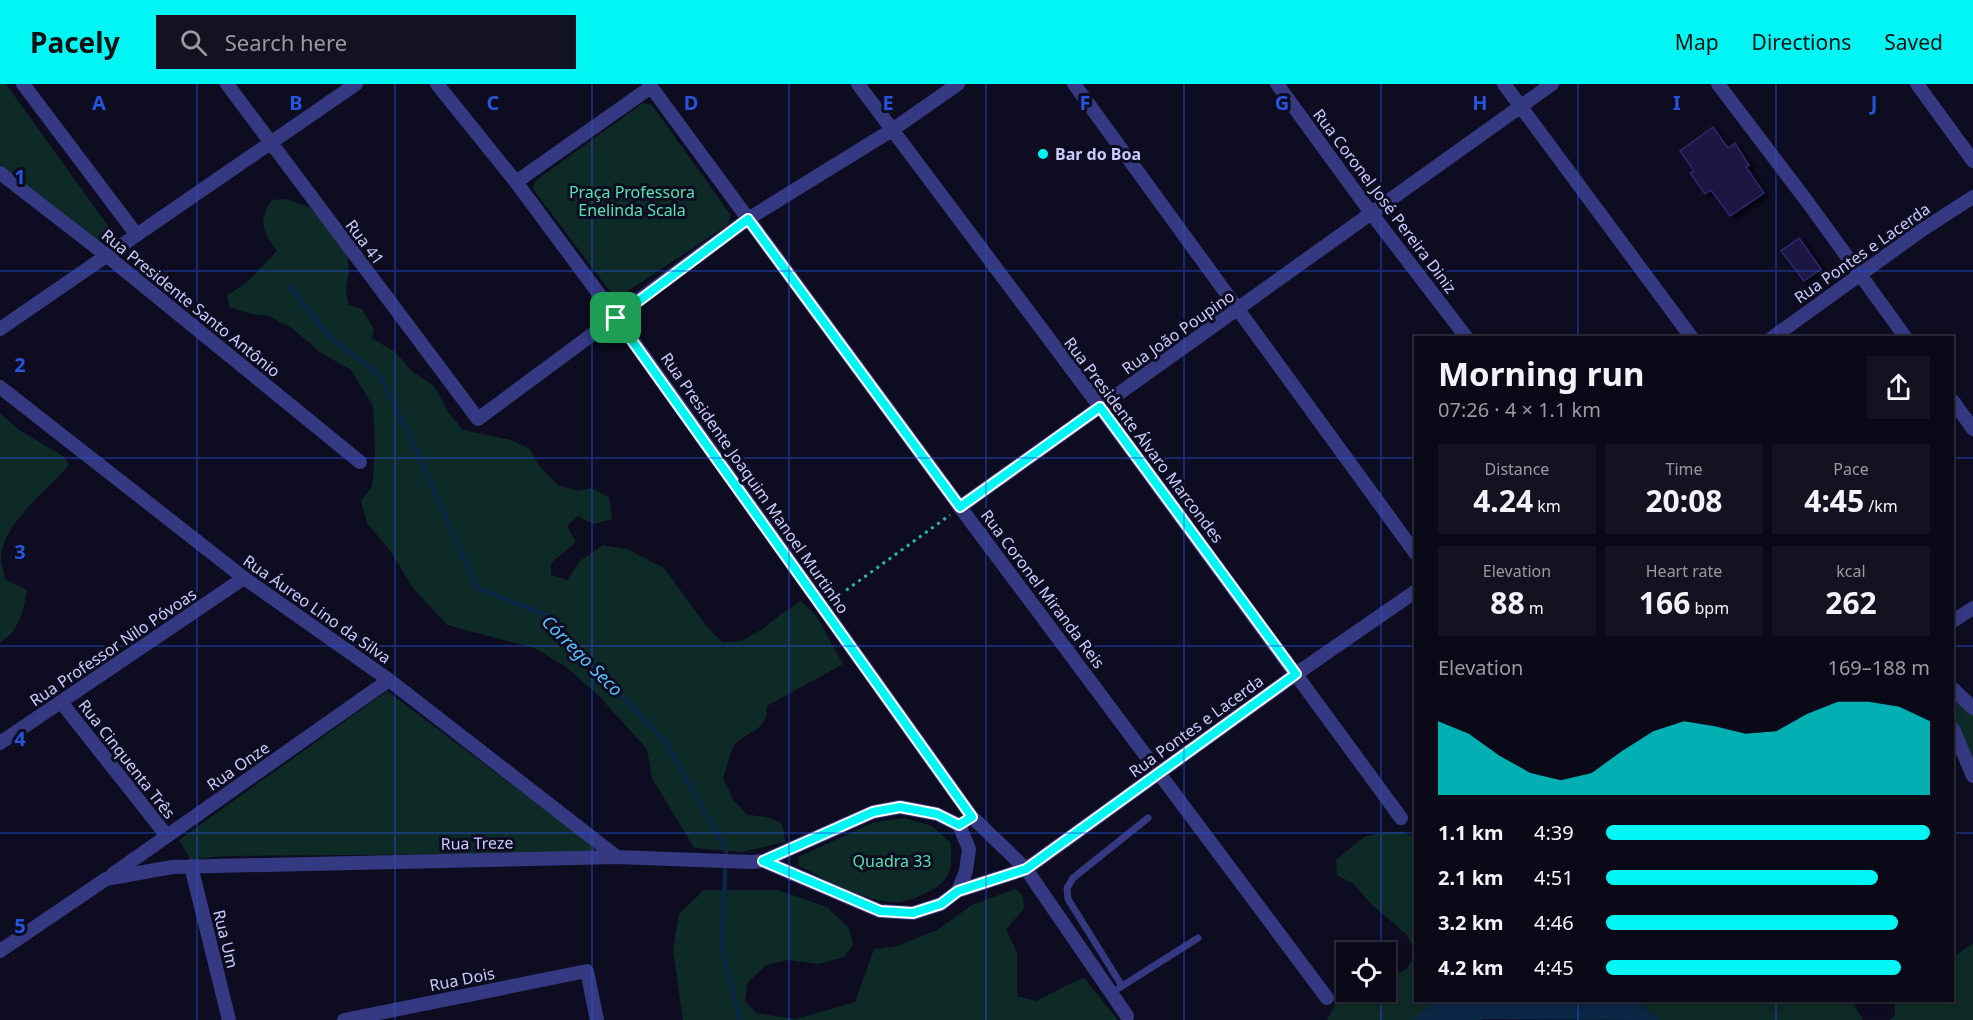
<!DOCTYPE html>
<meta charset="utf-8">
<style>
body{margin:0;font-family:"Noto Sans",sans-serif;background:#131221;color:#f1f3f6;height:100vh;display:flex;flex-direction:column;font-size:22px;white-space:nowrap}
*{box-sizing:border-box;margin:0}
p{font-size:20px;color:#999aa2}
.icon{flex:none;width:33px;height:33px;fill:none;stroke:currentColor;stroke-width:2;stroke-linecap:round;stroke-linejoin:round}
.map{position:relative;flex:1;overflow:hidden}
.drawer{position:absolute;left:1414px;top:252px;width:540px;height:666px;display:flex;flex-direction:column;background:#0a0918;border-radius:0px;box-shadow:0 3px 9px #0003,0 0 0 2px #2a2a37}
.drawer>*{flex:none}
.fabs{position:absolute;left:1336px;top:858px;display:grid;gap:12px}
.fabs a{display:grid;place-items:center;width:60px;height:60px;border-radius:0px;background:#0a0918;box-shadow:0 3px 9px #0003,0 0 0 2px #2a2a37;font-size:30px}
.pin{position:absolute;display:grid;place-items:center;width:51px;height:51px;color:#fff;margin:-26px;border-radius:12px;box-shadow:0 3px 9px #0006}
.round{display:grid;place-items:center;flex:none;width:63px;height:63px;border-radius:0px;background:#131221}
.head{display:flex;align-items:center;justify-content:space-between;height:102px;padding:0 24px}
h1{font-size:33px;font-weight:700;line-height:45px}
.metrics{display:grid;grid-template-columns:repeat(3,1fr);gap:9px;height:102px;padding:6px 24px}
.metrics div{display:grid;align-content:center;border-radius:0px;background:#131221;text-align:center}
.metrics b{font-size:30px;font-weight:700}
.metrics small{font-size:16px;font-weight:400}
.metrics p{font-size:16px}
.chart{height:168px;padding:12px 24px}
.chart p{display:flex;justify-content:space-between}
.chart svg{width:100%;height:108px;margin-top:6px;fill:#00f6f5;opacity:.7}
ul{padding:0 24px;list-style:none;font-size:20px}
li{display:grid;grid-template-columns:96px 72px 1fr;align-items:center;height:45px}
li i{height:15px;border-radius:8px;background:#00f6f5}
header{display:flex;align-items:center;gap:36px;box-sizing:border-box;height:84px;padding:0 30px;background:#00f6f5;color:#111}
header strong{font-size:28px}
nav{display:flex;gap:33px;margin-inline-start:auto;font-size:21px}
.search{width:420px;height:54px;background:#131221;display:flex;align-items:center;gap:15px;box-sizing:border-box;padding:0 21px;border-radius:0px;color:#999aa2;font-size:22px}
.map>svg:first-child{display:block}
</style>
<header>
<strong>Pacely</strong>
<div class="search"><svg class="icon" aria-label="search" viewBox="0 0 24 24"><circle cx="10" cy="10" r="6"/><path d="M15 15l6 6"/></svg>Search here</div>
<nav><a>Map</a><a>Directions</a><a>Saved</a></nav>
</header>
<div class="map">
<svg width="1973" height="936" viewBox="0 0 1973 936">
<defs>
<filter id="shadow"><feDropShadow dx="5" dy="3" stdDeviation="1.5" flood-color="#0009"/></filter>
</defs>
<rect width="100%" height="100%" fill="#0d0c20"/>
<path fill="#0e2a26" d="M0,0H6L114,150L100,159L83,150L0,80Z
M643,19L652,21L730,130L729,140L622,211L612,210L533,105L535,97Z
M286,115L309,123L331,146L347,169L349,187L346,206L348,221L362,225L374,245L372,254L395,268L413,288L434,302L449,329L463,346L511,356L530,365L537,379L558,401L578,407L591,404L609,413L612,435L593,440L578,432L567,442L576,458L551,479V491L567,496L580,477L603,461L627,465L664,484L707,543L722,558L742,557L764,544L781,530L801,517L817,533L843,580L767,622C767,648 751,645 736,659C731,664 726,686 723,694L734,717L748,731L768,733L781,739L784,748L785,758L742,768L694,764L652,694L647,665L598,611L565,582L534,564L447,541L413,504L391,468L367,439L361,417L372,402L375,368L373,322L351,286L320,268L293,245L269,232L251,230L229,223L227,211L245,200L277,167C263,147 257,138 272,116Z
M0,329L19,346L63,372L69,381C47,406 6,437 1,471C0,478 4,488 5,495L27,506C23,527 20,547 0,558Z
M387,607L591,760L596,769L222,772L191,776L179,756Z
M1953,610L1973,629V685L1953,638Z
M904,734L932,742L951,759C952,787 952,797 924,810C915,814 903,819 893,818C866,818 824,794 799,782L798,773L875,738Z
M1385,748H1402L1416,754V916L1437,917L1413,936H1327L1346,901L1347,908H1386V895L1407,885L1416,869L1407,851L1370,819L1354,800L1337,791L1336,776L1364,753Z
M1015,805L1023,812L1024,825L1006,845L1017,869V912L1036,917L1065,902L1084,894L1118,936H683L673,865L679,830L704,806H778L827,823L849,844L853,861L844,873L819,880L788,876L766,881L748,898L745,917L756,929L796,935L855,918L874,865L897,862L937,846L972,821Z
M1973,859V936H1889L1895,932L1894,917L1953,916V872L1958,870Z
M1641,917H1854L1855,922L1863,936H1660L1649,929Z"/>
<path fill="#0a2746" d="M1437,916L1641,917L1649,929L1660,936L1482,935L1480,936H1413Z"/>
<g fill="none" stroke-linecap="round" stroke-linejoin="round">
<path stroke="#0a2746" stroke-width="4.5" d="M290,203L329,252L380,292L413,359L477,504L546,531L667,660L726,766L722,864L740,936"/>
</g>
<path fill="#1b1742" stroke="#2f286f" stroke-width="1.5" filter="url(#shadow)" d="M1713,43L1728,64L1735,59L1749,81L1746,83L1764,109L1730,132L1711,106L1705,110L1690,89L1694,87L1680,67Z
M1799,154L1821,185L1804,197L1781,167Z"/>
<g fill="none" stroke-linecap="round" stroke-linejoin="round">
<path stroke="#28b69f" stroke-width="3" stroke-dasharray="3 4.5" stroke-linecap="butt" d="M834,515L950,431"/>
<path stroke="#343981" stroke-width="7" d="M1122,902L1068,815L1067,804L1073,794L1148,734
M1119,904L1198,854"/>
<path stroke="#343981" stroke-width="14" d="M23,0L136,150
M227,0L478,335L748,135L892,46L958,0
M437,0L516,98L616,233L972,733L1026,785L1127,932
M649,0L960,423L1327,914
M858,0L1100,323L1401,734
M1074,0L1416,470
M1277,0L1371,129L1467,254
M1504,0L1692,254
M1718,0L1809,120L1906,254
M1917,0L1973,77
M0,89L106,171L360,378
M516,98L651,3
M0,245L356,0
M1772,254L1919,148L1973,113
M0,303L244,494L389,596L617,773
M1953,317L1973,345
M960,423L1552,0
M1953,537L1973,524
M1953,605L1973,624
M61,618L167,752
M1953,645L1973,692
M0,659L244,494
M763,777L880,827L913,829L941,820L958,807L1026,785L1296,590L1416,507
M191,782L229,936
M113,790L389,596
M958,807L966,787L969,765L959,741
M0,867L106,795L172,783L617,773L752,778L763,777L873,728L900,723L937,730L959,741
M344,936L587,887L597,936"/>
</g>
<g fill="none" stroke-linecap="round" stroke-linejoin="round">
<g stroke="#fff" stroke-width="12">
<path id="route" d="M748,135L960,423L1100,323L1296,590L1026,785L958,807L941,820L913,829L880,827L763,777L873,728L900,723L937,730L959,741L972,733L616,234Z"/>
</g>
<use href="#route" stroke="#00f6f5" stroke-width="8"/>
</g>
<path fill="none" stroke="#2654da" stroke-width="1.5" stroke-opacity="0.55" d="M197,0V936M395,0V936M592,0V936M789,0V936M986,0V936M1184,0V936M1381,0V868M1578,0V254M1776,0V254M0,187H1973M0,374H1416M1953,374H1973M0,562H1416M1953,562H1973M0,749H1416M1953,749H1973M1381,908V936M1578,916V936M1776,916V936"/>
<circle fill="#00f6f5" stroke="#0d0c20" stroke-width="2" cx="1043" cy="70" r="6"/>
<g text-anchor="middle" stroke-width="6" stroke-linejoin="round" paint-order="stroke">
<g font-size="16" font-weight="bold" fill="#cbcbff" stroke="#0d0c20" text-anchor="start">
<text x="1055" y="76">Bar do Boa</text>
</g>
<g font-size="16" fill="#52e4b1" stroke="#0d0c20">
<text x="632" y="114">Praça Professora<tspan x="632" dy="18">Enelinda Scala</tspan></text>
<text x="892" y="783">Quadra 33</text>
</g>
<g font-size="16" fill="#cbcbff" stroke="#0d0c20">
<text transform="translate(1385 117) rotate(53)" y="6">Rua Coronel José Pereira Diniz</text>
<text transform="translate(365 158) rotate(53)" y="6">Rua 41</text>
<text transform="translate(1862 169) rotate(-35)" y="6">Rua Pontes e Lacerda</text>
<text transform="translate(191 219) rotate(39)" y="6">Rua Presidente Santo Antônio</text>
<text transform="translate(1178 248) rotate(-35)" y="6">Rua João Poupino</text>
<text transform="translate(1144 356) rotate(53)" y="6">Rua Presidente Álvaro Marcondes</text>
<text transform="translate(755 399) rotate(55)" y="6">Rua Presidente Joaquim Manoel Murtinho</text>
<text transform="translate(1043 505) rotate(53)" y="6">Rua Coronel Miranda Reis</text>
<text transform="translate(317 525) rotate(35)" y="6">Rua Áureo Lino da Silva</text>
<text transform="translate(113 563) rotate(-34)" y="6">Rua Professor Nilo Póvoas</text>
<text transform="translate(1196 642) rotate(-36)" y="6">Rua Pontes e Lacerda</text>
<text transform="translate(127 675) rotate(52)" y="6">Rua Cinquenta Três</text>
<text transform="translate(238 682) rotate(-35)" y="6">Rua Onze</text>
<text transform="translate(477 759) rotate(-1)" y="6">Rua Treze</text>
<text transform="translate(226 855) rotate(76)" y="6">Rua Um</text>
<text transform="translate(462 895) rotate(-11)" y="6">Rua Dois</text>
</g>
<g font-size="18" font-style="italic" fill="#59c3ff" stroke="#0d0c20">
<text transform="translate(582 572) rotate(45)" y="6">Córrego Seco</text>
</g>
</g>
<g font-size="20" text-anchor="middle" font-weight="bold" fill="#2654da" stroke="#0d0c20" stroke-width="6" stroke-linejoin="round" paint-order="stroke">
<text x="99" y="26">A</text>
<text x="296" y="26">B</text>
<text x="493" y="26">C</text>
<text x="691" y="26">D</text>
<text x="888" y="26">E</text>
<text x="1085" y="26">F</text>
<text x="1282" y="26">G</text>
<text x="1480" y="26">H</text>
<text x="1677" y="26">I</text>
<text x="1874" y="26">J</text>
<text x="20" y="100">1</text>
<text x="20" y="288">2</text>
<text x="20" y="475">3</text>
<text x="20" y="662">4</text>
<text x="20" y="849">5</text>
</g>
</svg>
<div class="fabs">
<a><svg class="icon" aria-label="locate" viewBox="0 0 24 24"><circle cx="12" cy="12" r="6"/><path d="M12 2v4M12 18v4M2 12h4M18 12h4"/></svg></a>
</div>
<div class="pin" style="left:616px;top:234px;background:#1e9e55"><svg class="icon" aria-label="arrive" viewBox="0 0 24 24"><path d="M6 21V4h12l-3 4 3 4H6"/></svg></div>
<section class="drawer">
<div class="head"><div><h1>Morning run</h1><p>07:26 · 4 × 1.1 km</p></div><a class="round"><svg class="icon" aria-label="share" viewBox="0 0 24 24"><path d="M12 15V3M7 8l5-5 5 5M5 13v7h14v-7"/></svg></a></div>
<div class="metrics">
<div><p>Distance</p><b>4.24<small> km</small></b></div>
<div><p>Time</p><b>20:08</b></div>
<div><p>Pace</p><b>4:45<small> /km</small></b></div>
</div>
<div class="metrics">
<div><p>Elevation</p><b>88<small> m</small></b></div>
<div><p>Heart rate</p><b>166<small> bpm</small></b></div>
<div><p>kcal</p><b>262</b></div>
</div>
<div class="chart"><p><span>Elevation</span>169–188 m</p>
<svg viewBox="0 0 160 44" preserveAspectRatio="none"><path d="M0 44V14L10 19L20 28L30 35L40 38L50 35L60 26L70 18L80 14L90 16L100 19L110 18L120 11L130 6L140 6L150 8L160 14V44z"/></svg>
</div>
<ul>
<li><b>1.1 km</b>4:39<i style="width:100%"></i></li>
<li><b>2.1 km</b>4:51<i style="width:84%"></i></li>
<li><b>3.2 km</b>4:46<i style="width:90%"></i></li>
<li><b>4.2 km</b>4:45<i style="width:91%"></i></li>
</ul>
</section>
</div>
